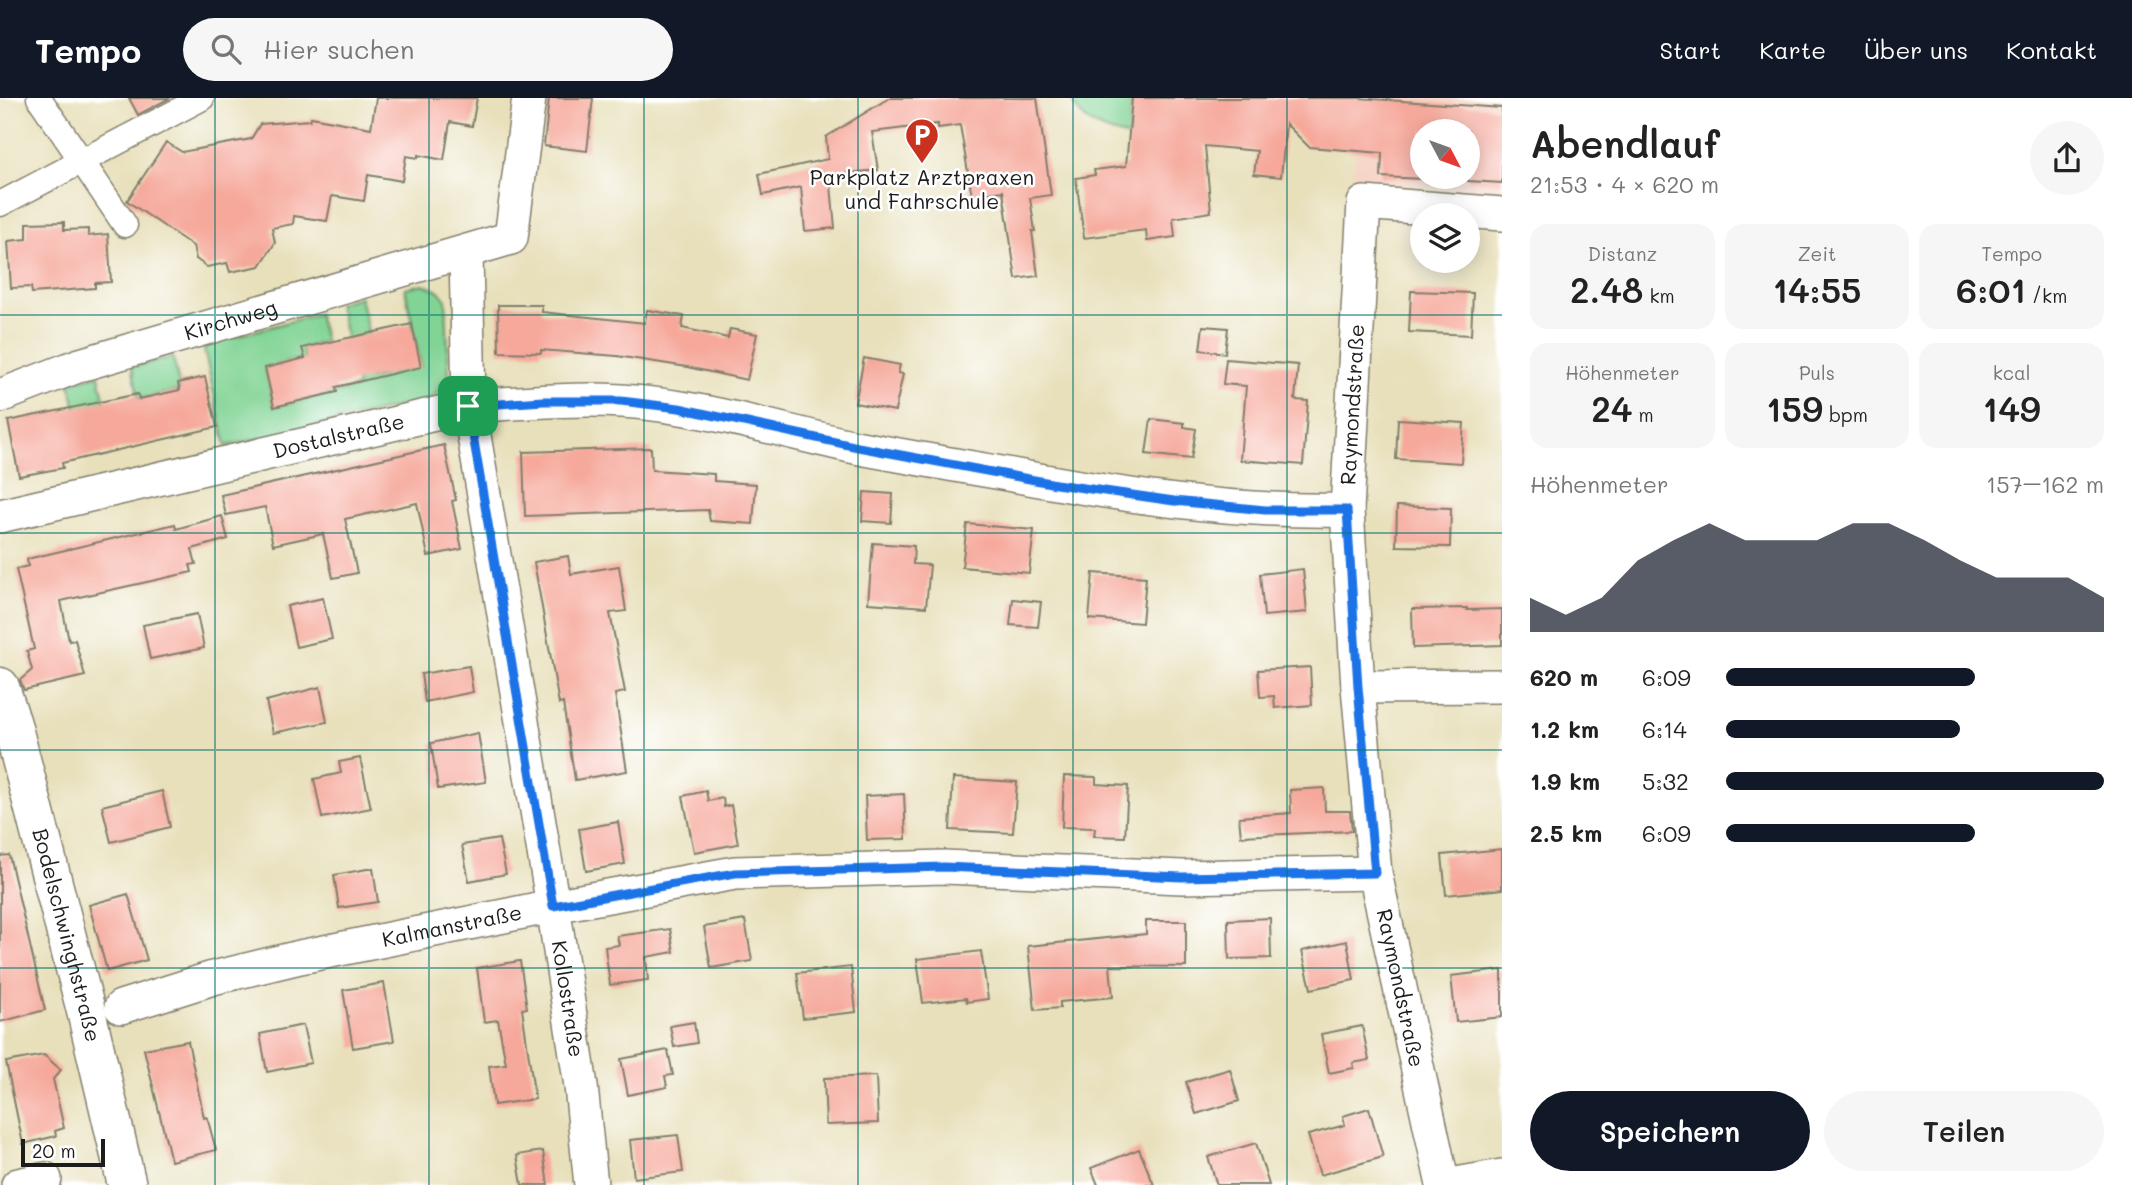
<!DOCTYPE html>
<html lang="de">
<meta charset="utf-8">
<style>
body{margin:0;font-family:Mali,sans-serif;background:#f6f6f6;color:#222;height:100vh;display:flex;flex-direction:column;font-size:26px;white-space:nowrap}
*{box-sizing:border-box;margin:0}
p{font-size:23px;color:#767676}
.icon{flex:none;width:38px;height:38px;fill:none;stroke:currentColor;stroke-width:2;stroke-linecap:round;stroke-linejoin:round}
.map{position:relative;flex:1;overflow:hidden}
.side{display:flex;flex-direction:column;background:#fff;width:630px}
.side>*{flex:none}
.needle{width:46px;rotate:131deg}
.tools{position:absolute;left:1410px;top:21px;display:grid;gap:14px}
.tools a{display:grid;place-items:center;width:70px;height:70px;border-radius:50%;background:#fff;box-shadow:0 4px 18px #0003;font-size:35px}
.scale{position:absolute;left:21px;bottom:18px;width:84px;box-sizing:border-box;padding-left:7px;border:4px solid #1c1c1c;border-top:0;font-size:19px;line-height:24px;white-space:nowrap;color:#1c1c1c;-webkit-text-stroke:5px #fff;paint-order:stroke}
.pin{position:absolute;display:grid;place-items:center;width:60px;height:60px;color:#fff;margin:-30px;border-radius:14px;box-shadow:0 4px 10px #0006}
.round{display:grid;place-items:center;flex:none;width:74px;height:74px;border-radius:37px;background:#f6f6f6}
.overview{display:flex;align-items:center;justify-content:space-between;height:119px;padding:0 28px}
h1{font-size:38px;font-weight:600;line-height:52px}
.figures{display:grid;grid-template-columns:repeat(3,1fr);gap:10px;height:119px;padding:7px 28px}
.figures div{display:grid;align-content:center;border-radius:18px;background:#f6f6f6;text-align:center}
.figures b{font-size:35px;font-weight:600}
.figures small{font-size:19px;font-weight:400}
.figures p{font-size:19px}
.chart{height:196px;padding:14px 28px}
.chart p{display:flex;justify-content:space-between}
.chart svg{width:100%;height:126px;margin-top:7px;fill:#111827;opacity:.7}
.primary-button{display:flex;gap:14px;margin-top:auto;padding:14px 28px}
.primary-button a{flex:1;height:80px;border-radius:42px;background:#111827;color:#fff;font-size:28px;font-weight:600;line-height:80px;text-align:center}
.primary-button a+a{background:#f6f6f6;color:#222}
ul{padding:0 28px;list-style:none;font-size:23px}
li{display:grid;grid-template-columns:112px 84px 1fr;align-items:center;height:52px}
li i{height:18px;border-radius:9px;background:#111827}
header{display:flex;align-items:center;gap:42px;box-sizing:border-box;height:98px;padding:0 35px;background:#111827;color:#fff}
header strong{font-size:33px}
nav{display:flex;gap:38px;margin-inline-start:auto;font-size:24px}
.search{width:490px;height:63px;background:#f6f6f6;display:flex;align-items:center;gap:18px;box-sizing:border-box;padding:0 24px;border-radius:38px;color:#767676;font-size:26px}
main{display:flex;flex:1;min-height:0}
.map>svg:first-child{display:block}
</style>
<header>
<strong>Tempo</strong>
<div class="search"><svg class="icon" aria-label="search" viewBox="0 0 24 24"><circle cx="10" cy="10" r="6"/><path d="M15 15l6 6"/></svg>Hier suchen</div>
<nav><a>Start</a><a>Karte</a><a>Über uns</a><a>Kontakt</a></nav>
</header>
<main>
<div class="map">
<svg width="1502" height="1087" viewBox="0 0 1502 1087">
<rect width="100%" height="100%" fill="#fff"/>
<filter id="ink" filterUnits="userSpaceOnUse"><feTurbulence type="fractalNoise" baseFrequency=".0143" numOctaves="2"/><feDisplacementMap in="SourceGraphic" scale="14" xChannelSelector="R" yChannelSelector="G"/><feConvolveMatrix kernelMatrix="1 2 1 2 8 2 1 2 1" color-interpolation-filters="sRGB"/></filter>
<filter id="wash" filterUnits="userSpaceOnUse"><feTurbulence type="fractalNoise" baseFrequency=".00686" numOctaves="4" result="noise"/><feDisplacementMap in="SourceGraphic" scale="28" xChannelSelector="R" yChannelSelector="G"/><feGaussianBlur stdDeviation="1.57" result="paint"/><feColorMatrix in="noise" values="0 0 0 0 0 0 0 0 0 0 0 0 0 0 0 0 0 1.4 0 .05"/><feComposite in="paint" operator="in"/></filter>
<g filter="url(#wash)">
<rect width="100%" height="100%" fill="#e8e0bb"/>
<path fill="#f5d2c3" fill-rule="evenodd" d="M1360,0H1502V95L1353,81ZM1423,33H1468V79H1423Z"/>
<path fill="#82d495" stroke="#4f7858" stroke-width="2" d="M1071,0H1132L1129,39C1105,33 1080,26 1071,0Z
M423,186L439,193L446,202L449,281L442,291L428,302L226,348L203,247L318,216L325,244L302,250L305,260L265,270L274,309L358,289L338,205L360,199L369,237L370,281L421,268L405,190Z
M173,259L180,292L139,301L132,269Z
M99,277L105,305L79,324L70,284Z"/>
<g id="blocks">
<path fill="#f6a99b" d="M129,0H170L138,17Z
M376,0H477L472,28L450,24L444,62L418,57V60L406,58L402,83L368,77L364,103L332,98L327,123L294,118L293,126L272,130L275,145L260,168L230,174L227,165L207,169L196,161L193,148L127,103L166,44L182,54L251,41L260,26L310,22L311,19L371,30Z
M549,0H593L587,53L544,48Z
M889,0H1037L1051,97L1030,100L1035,133H1032L1038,178L1016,181L1003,93L972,98L960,27L938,30V26L872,34L878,72L830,77L835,130L805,133L801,89L763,97L759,76L828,61L826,39Z
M1132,0H1358L1502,10V85L1468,83V33H1423V81L1381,79L1382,55L1309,49L1286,26L1281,79L1254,76L1257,53L1205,48L1211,114L1173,120L1175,139L1147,143L1146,132L1084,140L1076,80L1095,77L1094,72L1126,68Z
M64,124V132L88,131V138L108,136L111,184L95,185V190L32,195L31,189L11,190L8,143L27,141V125Z
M1411,193L1473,195L1471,237L1409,234Z
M498,207H542V214L645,225L647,212L684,218L682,230L728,240L730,231L757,236L747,282L687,269L617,258L541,252V255L499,254Z
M412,226L421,269L336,289L337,294L274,309L265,270L305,260L302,250Z
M1203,228L1228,230L1225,255L1200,252Z
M864,260L900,267L898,275L903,276L895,313L855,305Z
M1226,261L1298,267L1295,302L1308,303L1303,367L1240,362L1246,288L1223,286Z
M205,279L217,329L62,365L63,370L19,378L8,323L138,296L139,301L180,292L178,285Z
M1151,321L1184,325V329L1196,331L1191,361L1146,356Z
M1398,321L1464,325L1461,365L1396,361Z
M444,347L456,402L452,403L462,451L428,458L417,405L345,421L357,475L333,480L323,436L273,447L265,409L226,417L221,397Z
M651,350L652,372L714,376V383L756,386L753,426L710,423L708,412L525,418L523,354Z
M864,394L893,396L891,425L862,423Z
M1397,408L1451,410L1450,449L1396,448Z
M222,418L228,441L192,451L196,466L190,467L192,474L61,503L69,543L75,542L85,578L24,592L20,582L32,572L27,553L34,551L16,471L28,468L27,461L175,426L176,431Z
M967,426L1034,432L1029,475L962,469Z
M873,445L914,448L913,466L930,467L926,509L868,505Z
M568,458L571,476L619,468L626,513L610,515L625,594L615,596L627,673L575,682L563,605L559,606L534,464Z
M1303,471L1307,514L1264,518L1260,476Z
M1093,475L1146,479L1142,525L1089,521Z
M323,500L332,541L296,549L287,508Z
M1013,501L1041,504L1038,529L1010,527Z
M1467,510V512L1502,511V547L1413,550L1412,511Z
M197,516L204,550L150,561L143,527Z
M469,568L473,594L425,604L421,576Z
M1310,569L1312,607L1275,610L1274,598L1260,599L1258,572Z
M320,589L327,624L273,635L266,603Z
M478,635L486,684L438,691L431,645Z
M360,660L371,710L322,720L314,681L341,675L339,664Z
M1064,678L1096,679V686L1128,688L1125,739L1094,738L1095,730L1062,729Z
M953,680L1017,684L1013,735L950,732Z
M1324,690L1325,713H1350L1352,733L1241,738L1239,719L1291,715L1290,692Z
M162,693L170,729L111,744L102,708Z
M706,693L708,703L723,700L724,709L731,707L738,746L694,754L683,698Z
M904,696L906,741L867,742L865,698Z
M618,724L625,766L586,773L579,731Z
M499,741L506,776L469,783L462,747Z
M1502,751V791L1446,797L1442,757Z
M9,757L45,912L0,924V758Z
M373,770L378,804L339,810L334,777Z
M128,796L147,862L107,873L89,807Z
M1270,820L1271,860L1229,861L1228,822Z
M745,822L752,863L711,870L704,829Z
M1146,823H1186V869L1110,868L1113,899L1060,904V910L1035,912L1028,848L1146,836Z
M670,831L674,854L646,859L648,882L610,887L605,849L619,847L617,838Z
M1347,843L1354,882L1311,891L1302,853Z
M981,853L988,901L967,904L966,900L923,905L917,861Z
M520,863L527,910L522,911L535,1001L494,1007L489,968L506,966L498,922L484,924L477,870Z
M851,869L856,914L803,920L797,875Z
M1502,872V919L1456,924L1451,878Z
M384,885L394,943L353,950L343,892Z
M694,924L697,945L674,949L670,928Z
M303,927L311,965L267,974L260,936Z
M1362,928L1369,962L1353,965L1354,970L1329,975L1321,936Z
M188,943L204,1020L207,1019L216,1052L171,1063L144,951Z
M668,952L673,977L665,978L667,989L628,997L621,961Z
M44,957L61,972L53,981L64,1030L55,1033L56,1038L23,1046L6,964Z
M1230,971L1239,1003L1196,1016L1186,984Z
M876,978L878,1025L826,1027L824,980Z
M1369,1010L1383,1059L1320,1077L1308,1037L1345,1027L1343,1018Z
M678,1037L683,1074L634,1080L630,1042Z
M1256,1045L1269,1087H1217L1208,1059Z
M1139,1051L1154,1087H1098L1091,1070Z
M543,1053L548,1087H522L517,1057Z"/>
</g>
</g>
<g filter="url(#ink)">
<use href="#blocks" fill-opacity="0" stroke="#827e6c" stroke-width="2"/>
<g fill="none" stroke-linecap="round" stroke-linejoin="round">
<g stroke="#827e6c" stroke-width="27">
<path id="pedestrian" d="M39,0L125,127
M0,106L202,0"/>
</g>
<g stroke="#827e6c" stroke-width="36">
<g id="minor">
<path id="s1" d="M466,155L469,308L553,808L581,988L591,1087"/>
<path id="s2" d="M0,298L80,267L511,140L529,0"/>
<path id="s3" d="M0,418L469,308C519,305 571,300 622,303C700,308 778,332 855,349C902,358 949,366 996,374C1112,396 1229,415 1347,412"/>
<path d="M1358,589L1502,588"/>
<path id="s4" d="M121,909L213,880L300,859L553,808L735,775L944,769L1182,779L1375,775"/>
<path d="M18,1087L45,1081"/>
<path id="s5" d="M1443,1087L1375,775L1358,589L1347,412L1364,105L1502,116"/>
<path d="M1450,1087L1502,1078"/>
</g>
</g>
<g stroke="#827e6c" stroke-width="41">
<g id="tertiary">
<path id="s6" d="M0,589L12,626L86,913L127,1087"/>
</g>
</g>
<use href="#pedestrian" stroke="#fff" stroke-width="24"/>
<use href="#minor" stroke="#fff" stroke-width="33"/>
<use href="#tertiary" stroke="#fff" stroke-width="38"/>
</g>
</g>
<g fill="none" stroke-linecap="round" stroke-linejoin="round" filter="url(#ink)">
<g stroke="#fff" stroke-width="14">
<path id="route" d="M543,303H621L679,310L858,349L1056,386L1174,403L1265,412H1347L1358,589L1375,775L1182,779L944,769L735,775L553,808L468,308Z"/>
</g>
<use href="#route" stroke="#1a73e8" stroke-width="9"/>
</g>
<path fill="none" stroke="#0f766e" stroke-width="2" stroke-opacity="0.55" d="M215,0V1087M429,0V1087M644,0V1087M858,0V1087M1073,0V1087M1287,0V1087M0,217H1502M0,435H1502M0,652H1502M0,870H1502"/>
<defs>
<g id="parking-pin" transform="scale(1.75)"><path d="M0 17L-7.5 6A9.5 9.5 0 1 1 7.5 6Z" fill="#c8321e" stroke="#fff"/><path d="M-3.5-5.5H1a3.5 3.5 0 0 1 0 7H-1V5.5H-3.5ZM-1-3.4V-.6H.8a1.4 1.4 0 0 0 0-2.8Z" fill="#fff"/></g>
</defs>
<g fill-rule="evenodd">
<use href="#parking-pin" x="922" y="37"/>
</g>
<g text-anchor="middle" stroke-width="5" stroke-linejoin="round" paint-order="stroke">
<g font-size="21" fill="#1c1c1c" stroke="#fff">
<text x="922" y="87">Parkplatz Arztpraxen<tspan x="922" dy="24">und Fahrschule</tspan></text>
</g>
<g font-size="21" fill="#1c1c1c" stroke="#fff">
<text dy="7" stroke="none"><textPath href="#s2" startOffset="243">Kirchweg</textPath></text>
<text dy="7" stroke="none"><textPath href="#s5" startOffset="789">Raymondstraße</textPath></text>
<text dy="7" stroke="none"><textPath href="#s3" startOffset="348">Dostalstraße</textPath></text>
<text dy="7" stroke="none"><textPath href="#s4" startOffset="341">Kalmanstraße</textPath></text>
<text dy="7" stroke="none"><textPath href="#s6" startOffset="257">Bodelschwinghstraße</textPath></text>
<text transform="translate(1400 890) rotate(78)" y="7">Raymondstraße</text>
<text dy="7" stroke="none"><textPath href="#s1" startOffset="754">Kollostraße</textPath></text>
</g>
</g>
</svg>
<div class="tools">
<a><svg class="needle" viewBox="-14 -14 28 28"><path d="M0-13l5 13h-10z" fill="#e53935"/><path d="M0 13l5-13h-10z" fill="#767676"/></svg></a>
<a><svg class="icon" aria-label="layers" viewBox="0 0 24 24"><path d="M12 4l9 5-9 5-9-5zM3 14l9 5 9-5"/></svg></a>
</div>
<div class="scale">20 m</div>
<div class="pin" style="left:468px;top:308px;background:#1e9e55"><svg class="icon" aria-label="arrive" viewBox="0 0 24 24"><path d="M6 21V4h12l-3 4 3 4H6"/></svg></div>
</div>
<section class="side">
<div class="overview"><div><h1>Abendlauf</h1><p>21:53 · 4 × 620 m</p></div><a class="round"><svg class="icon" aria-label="share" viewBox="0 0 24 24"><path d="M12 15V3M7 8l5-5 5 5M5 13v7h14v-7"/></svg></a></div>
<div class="figures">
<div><p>Distanz</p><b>2.48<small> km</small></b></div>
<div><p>Zeit</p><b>14:55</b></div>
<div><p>Tempo</p><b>6:01<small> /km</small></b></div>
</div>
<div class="figures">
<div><p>Höhenmeter</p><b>24<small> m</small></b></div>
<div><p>Puls</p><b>159<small> bpm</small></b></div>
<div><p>kcal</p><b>149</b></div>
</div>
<div class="chart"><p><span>Höhenmeter</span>157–162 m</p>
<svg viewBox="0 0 160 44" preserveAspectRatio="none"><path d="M0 44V32L10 38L20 32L30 19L40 12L50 6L60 12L70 12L80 12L90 6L100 6L110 12L120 19L130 25L140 25L150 25L160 32V44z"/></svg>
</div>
<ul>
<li><b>620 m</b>6:09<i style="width:66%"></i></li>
<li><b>1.2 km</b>6:14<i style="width:62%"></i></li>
<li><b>1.9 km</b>5:32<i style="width:100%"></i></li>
<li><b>2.5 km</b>6:09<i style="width:66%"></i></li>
</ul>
<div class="primary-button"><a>Speichern</a><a>Teilen</a></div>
</section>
</main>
